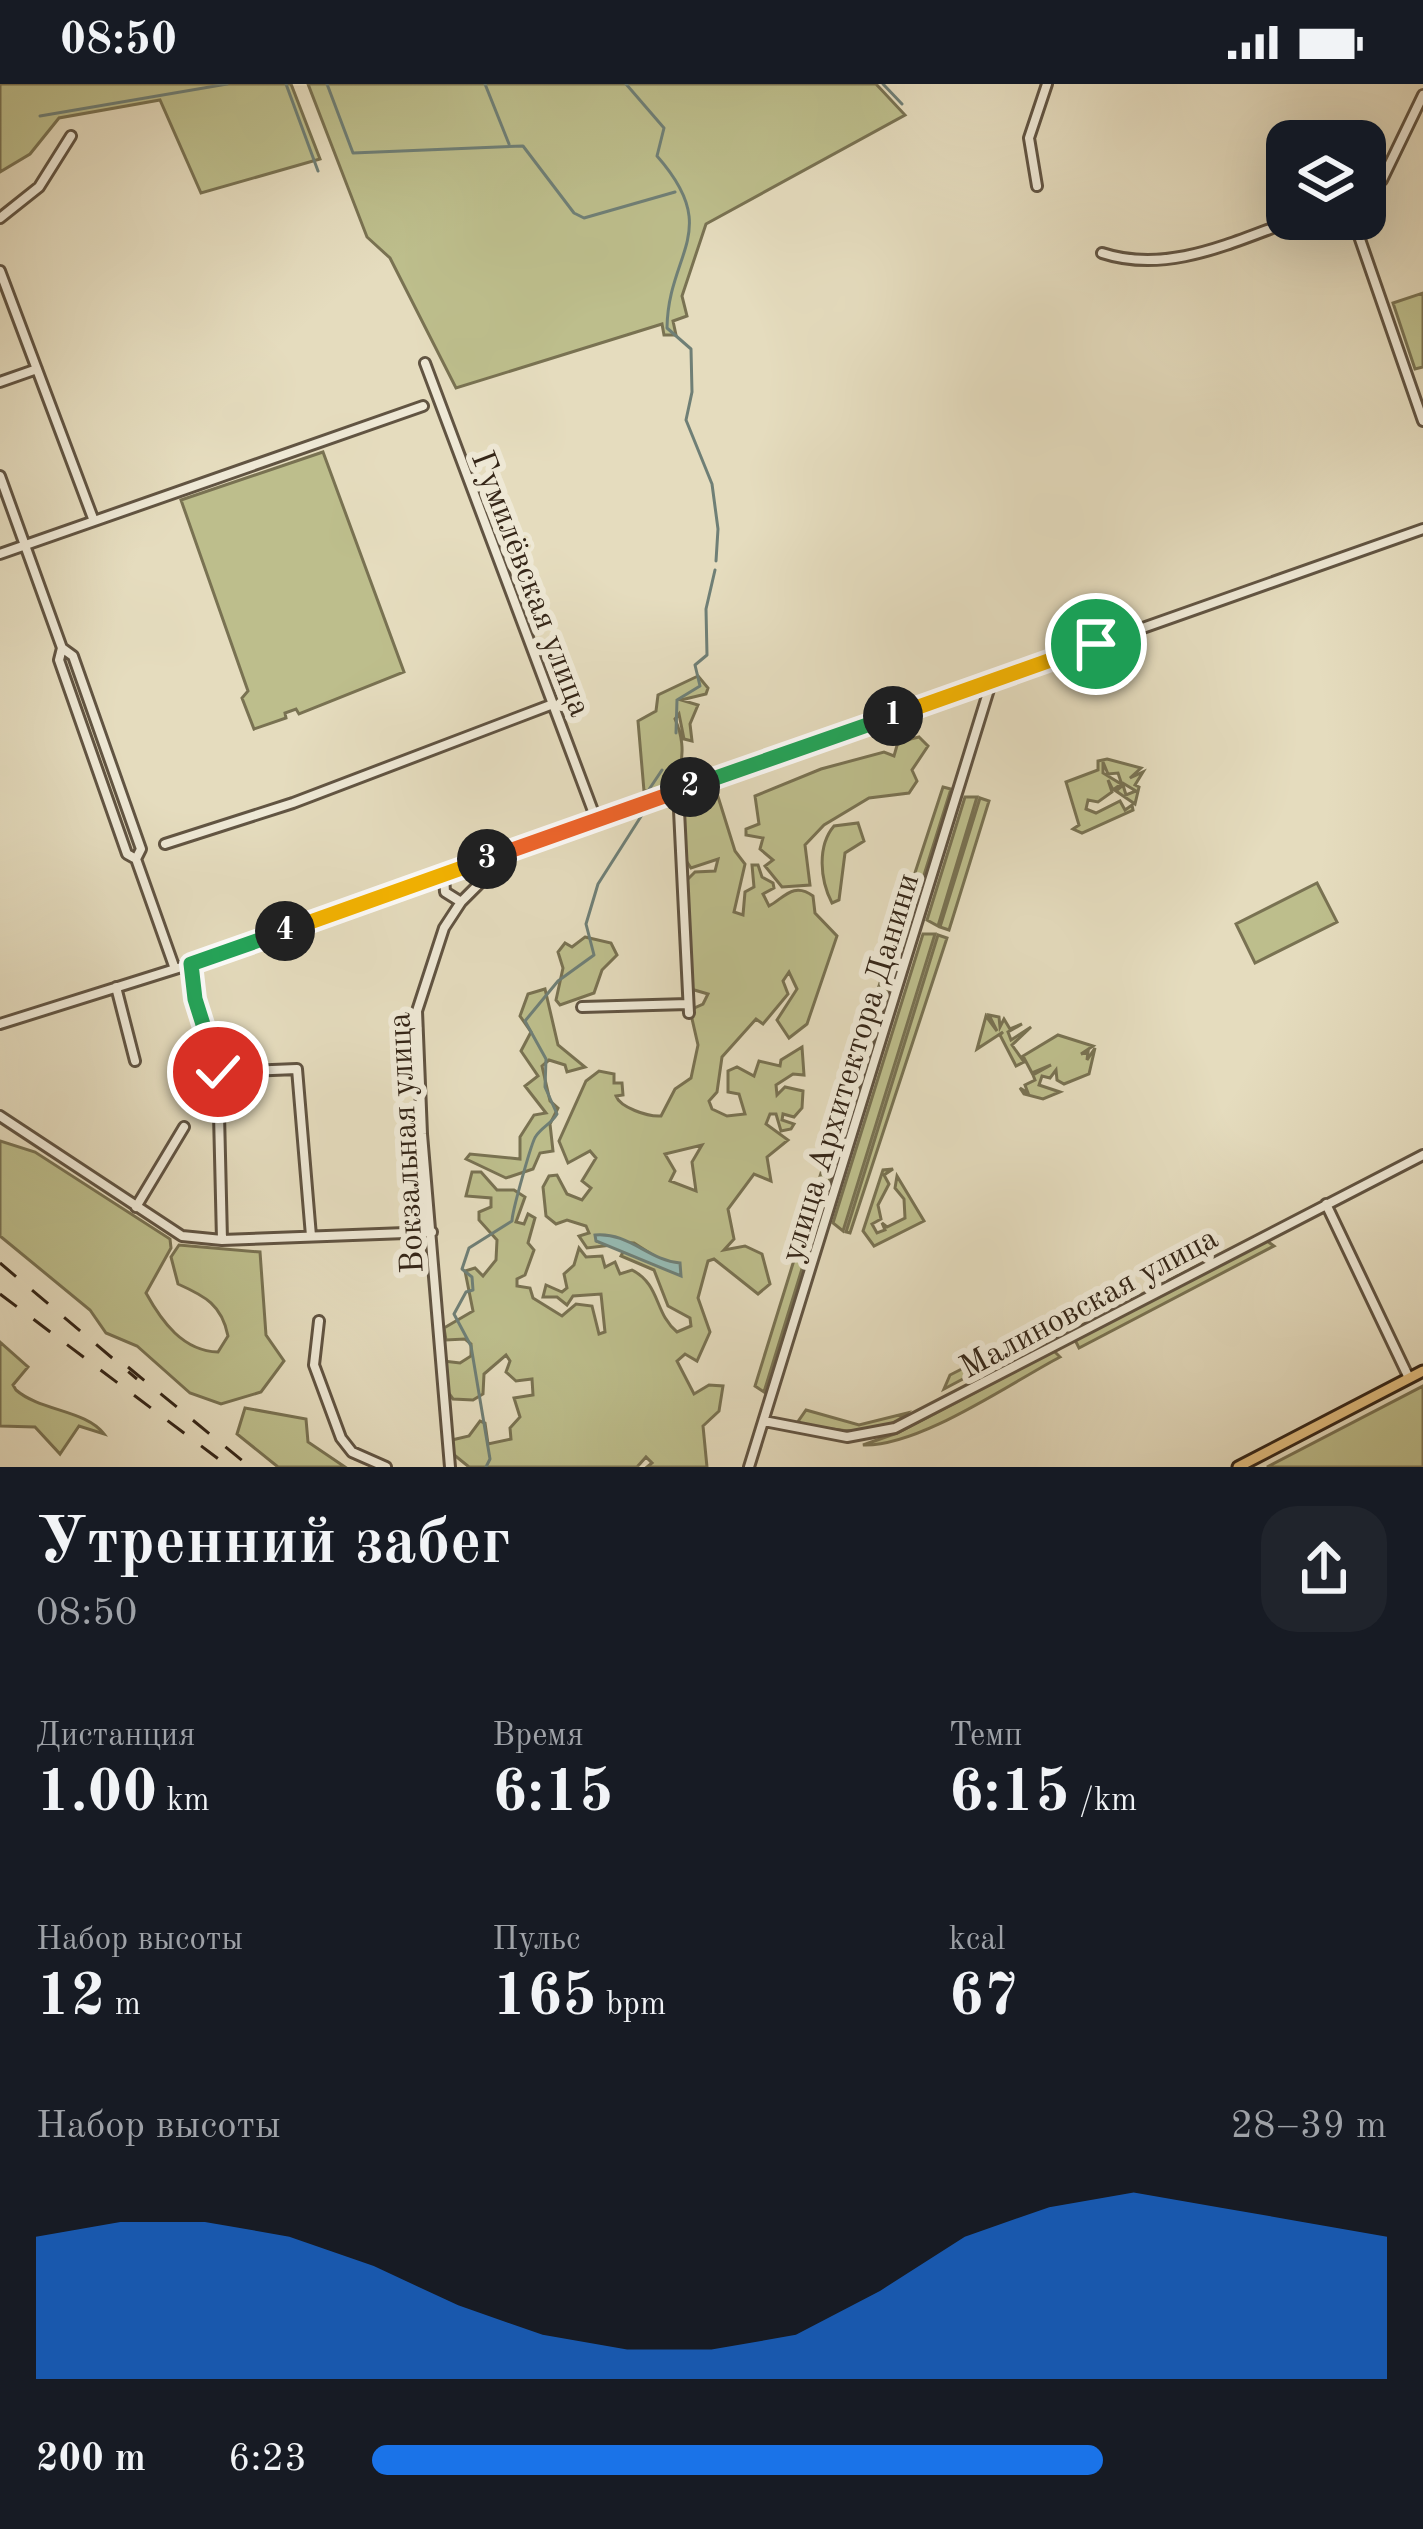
<!DOCTYPE html>
<html lang="ru">
<meta charset="utf-8">
<style>
body{margin:0;font-family:"Old Standard TT",serif;background:#20242c;color:#f1f3f6;height:100vh;display:flex;flex-direction:column;font-size:45px;white-space:nowrap}
*{box-sizing:border-box;margin:0}
p{font-size:39px;color:#9ea1a6}
.icon{flex:none;width:66px;height:66px;fill:none;stroke:currentColor;stroke-width:2;stroke-linecap:round;stroke-linejoin:round}
.map{position:relative;height:1383px;overflow:hidden}
.panel{display:flex;flex-direction:column;background:#171b24;flex:1}
.panel>*{flex:none}
.fabs{position:absolute;left:1266px;top:36px;display:grid;gap:24px}
.fabs a{display:grid;place-items:center;width:120px;height:120px;border-radius:24px;background:#171b24;box-shadow:0 12px 48px #0002;font-size:60px}
.pin{position:absolute;display:grid;place-items:center;width:102px;height:102px;color:#fff;margin:-51px;border:6px solid #fff;border-radius:50%;box-shadow:0 3px 12px #0007}
.km{position:absolute;width:60px;height:60px;margin:-30px;border-radius:50%;background:#222;color:#fff;font-size:33px;line-height:60px;text-align:center}
.round{display:grid;place-items:center;flex:none;width:126px;height:126px;border-radius:36px;background:#20242c}
.headline{display:flex;align-items:center;justify-content:space-between;height:204px;padding:0 36px}
h1{font-size:66px;font-weight:700;line-height:90px}
.metrics{display:grid;grid-template-columns:repeat(3,1fr);gap:18px;height:204px;padding:12px 36px}
.metrics div{display:grid;align-content:center}
.metrics b{font-size:60px;font-weight:700}
.metrics small{font-size:33px;font-weight:400}
.metrics p{font-size:33px}
.chart{height:336px;padding:24px 36px}
.chart p{display:flex;justify-content:space-between}
.chart svg{width:100%;height:216px;margin-top:12px;fill:#1a73e8;opacity:.7}
ul{padding:0 36px;list-style:none;font-size:39px}
li{display:grid;grid-template-columns:192px 144px 1fr;align-items:center;height:90px}
li i{height:30px;border-radius:15px;background:#1a73e8}
.status{display:flex;justify-content:space-between;align-items:center;height:84px;padding:0 60px;background:#171b24;direction:ltr}
.status svg{height:33px;fill:currentColor}
.map>svg:first-child{display:block}
</style>
<div class="status"><b>08:50</b><svg viewBox="0 0 49 12"><path d="M0 12V9h3v3zM5 12V6h3v6zM10 12V3h3v9zM15 12V0h3v12zM26 1h20v11H26zM47 4h2v5h-2z"/></svg></div>
<div class="map">
<svg width="1423" height="1383" viewBox="0 0 1423 1383">
<rect width="100%" height="100%" fill="#e5dcbe"/>
<filter id="stains"><feTurbulence type="fractalNoise" baseFrequency=".00167" numOctaves="4"/><feColorMatrix values="0 0 0 0 .2 0 0 0 0 .09 0 0 0 0 .02 0 0 0 .5 -.17"/></filter>
<radialGradient id="worn" r=".72"><stop offset=".6" stop-color="#630" stop-opacity="0"/><stop offset="1" stop-color="#630" stop-opacity=".3"/></radialGradient>
<path fill="#bdbe8c" stroke="#797252" stroke-width="3" fill-rule="evenodd" d="M0,0H291L320,75L201,109L160,16L59,34L30,70L0,88Z
M308,0H876L905,31L706,140L682,212L687,232L673,237L676,251H664L662,240L456,304L390,174L367,153Z
M1423,209V283L1415,285L1393,219Z
M323,368L404,588L299,630L296,625L285,629L286,634L254,645L242,614L248,607L181,416Z
M698,592L708,604L706,610L681,616L698,621L690,640L692,657L684,655L679,630L675,635C689,666 684,706 644,707L638,637L656,627L658,611Z
M919,653L928,662L912,686L917,697L909,709L869,714L824,741L805,761L810,801L782,803L765,782L773,776L760,765L763,754L746,751V745L759,740L755,712L821,685L884,668L894,672L898,658Z
M1107,675L1141,684L1130,694L1143,688L1135,701L1139,703L1135,720L1116,707L1123,701L1126,711L1136,707L1121,698L1118,689L1108,690L1103,678V689L1121,700L1113,706L1108,696L1112,708L1098,718L1088,716L1086,725L1096,729L1120,717L1125,726L1132,721L1133,726L1082,749L1073,745L1079,741L1066,698L1098,686V677Z
M715,703L735,767L745,780L734,828L743,831L745,808L754,803L752,781H758L762,793L773,799L774,804L763,810L769,822C783,815 793,797 813,812L815,829L837,852L807,940L789,954L777,936L797,905L789,888L783,897L788,910L763,940L756,935L722,973L717,1008L709,1017L712,1025L727,1032L745,1030L739,1010L728,1008V987L737,983L754,992L759,977L780,982L781,976L802,963L804,991L793,990L776,1001L777,1011L785,1003L803,1007L802,1024L794,1033L783,1030L782,1036L794,1040L791,1045L781,1047L776,1030H770L766,1040L788,1056L767,1073L771,1097L754,1090L728,1125L734,1155L724,1166L745,1162L762,1170L770,1200L758,1210L714,1175L708,1177L698,1214L710,1248L697,1277L685,1270L677,1277L694,1310L709,1301L723,1302L719,1327L703,1342L707,1383H647L652,1379L646,1373L637,1383H469L453,1370L452,1356L469,1352L480,1337L485,1339L488,1360L511,1355L510,1344L520,1333L514,1314L533,1311L532,1295L516,1297L506,1288L510,1277L506,1271L484,1290L483,1310L473,1316L453,1315L445,1304L443,1277L460,1279L471,1272V1260L465,1255L446,1256L444,1244L473,1227L465,1187L475,1184L483,1192L496,1176L497,1156L479,1136V1128L491,1123V1114L466,1112L472,1088H481L497,1106H514L525,1113L516,1138L524,1140L528,1130L535,1134L528,1159L534,1166L525,1191L517,1195V1202L530,1204L533,1214L562,1232L576,1220L592,1222L599,1250L605,1248L601,1210L573,1212L567,1221L557,1213H543L546,1201L562,1208L567,1204L564,1190L574,1181L579,1164L586,1173L602,1172L605,1183L615,1178L620,1190L632,1186C661,1201 654,1229 677,1248L691,1242L690,1234L668,1222L654,1186L621,1172L624,1166L662,1177L634,1159L596,1157L612,1161L587,1164L579,1152L589,1149L586,1142L567,1136L556,1140L546,1132L543,1103L549,1092L557,1091L567,1110L582,1116L591,1104L582,1097L596,1074L590,1067L568,1079L559,1057L586,997L599,987L614,990V999H622L623,1011L616,1012C620,1023 647,1033 661,1032L675,1005L691,994L698,961L690,926L703,920L708,910L691,905L687,796L695,788L715,787L718,775L691,784L685,775L681,715ZM702,1061L692,1078L696,1107L670,1097L675,1087L665,1070Z
M943,703L951,705L903,858L893,856Z
M965,713H977L938,842L927,836Z
M980,714L989,717L949,846L940,843Z
M858,739L864,757L845,769L839,816L832,819C820,796 817,762 834,742Z
M1317,799L1337,838L1255,879L1236,840Z
M923,850H935L843,1147L833,1139Z
M938,851L947,854L850,1149L846,1148Z
M585,853L611,859L617,871L602,886L594,909L560,921L556,916L563,884L558,868L565,859L572,863Z
M892,860L901,864L764,1308L755,1302Z
M545,905L558,961L585,983L567,988L565,981L549,976L542,982L550,1017L558,1024L550,1040L553,1067L540,1069L533,1085L506,1094L466,1075L470,1070L520,1075V1053L534,1031L546,1029L525,1002L538,992L521,967L531,948L520,932L528,910Z
M989,931L999,933L1000,943L1004,935L1010,945L1022,940L1008,948L1011,956L1031,943L1012,961L1024,978L1016,982L1000,951L1003,948L977,965L986,932L997,947Z
M1058,951L1093,962L1081,970L1088,968L1087,976L1095,964L1089,990L1064,1000L1057,996L1056,986L1050,994L1042,992L1039,1001L1060,1008L1043,1015L1024,1010L1020,1004L1028,1009L1025,1001L1035,996L1033,991L1051,981L1032,989L1023,972Z
M0,1057L35,1068L170,1155L171,1164L146,1209C162,1238 183,1267 218,1268L228,1252C222,1221 205,1212 178,1200L171,1173L179,1161L260,1168L266,1251L284,1277L261,1308L221,1320L190,1309L137,1262L106,1249L90,1226L0,1152Z
M893,1085L884,1091L889,1100L878,1121L881,1135L872,1140L877,1149L885,1146L882,1139L887,1143L905,1134L904,1115L895,1104L897,1092L924,1137L874,1162L863,1147L883,1086Z
M1267,1157L1274,1162L1079,1264L1075,1256Z
M1038,1246L1048,1250L944,1305L950,1291Z
M0,1258L28,1283L13,1301L16,1306C40,1327 86,1326 104,1350L79,1342L60,1370L35,1343L0,1342Z
M1054,1267L1060,1273C1009,1300 919,1363 863,1361L897,1349Z
M1423,1302V1383H1267Z
M245,1324L306,1335L308,1358L345,1383H278L237,1350Z
M806,1326L859,1341L907,1329C879,1356 832,1346 797,1339Z"/>
<path fill="#96bbb4" stroke="#6f7f76" stroke-width="3" d="M595,1151C629,1148 648,1176 680,1179L681,1192L596,1157Z"/>
<g fill="none" stroke-linecap="round" stroke-linejoin="round">
<path stroke="#6f7f76" stroke-width="3" d="M286,0L318,87
M327,0L353,69L523,62L574,129L584,134L675,108
M485,0L509,60
M626,0L664,44L657,72C723,147 668,168 667,244L691,265L692,308L686,336L712,400L718,445L716,477
M883,0L902,20
M40,32L227,0
M676,649L677,616L700,602L695,581L707,571L706,525L715,486
M646,710L662,686
M486,1383L490,1375L471,1262L454,1230L466,1208L473,1206L472,1193L462,1185L469,1164L512,1137C512,1128 532,1056 536,1052C542,1043 551,1040 557,1030L545,1003L546,975L525,937L558,897L594,871L586,840L598,800L647,723"/>
<g stroke="#615442" stroke-width="14">
<path id="minor" d="M1037,102L1029,54L1047,0
M1365,111L1382,96L1423,11
M0,134L39,103L71,52
M1353,135L1423,337
M1102,169C1169,191 1234,157 1297,135
M0,187L94,437
M425,279L596,735
M0,298L37,285
M0,392L62,564L59,576L127,770L136,775L175,885
M0,470L423,322
M62,564L73,572L141,765L136,775
M678,706L689,929
M165,760L293,719L553,620
M444,791L445,808L461,818
M191,880L195,915L218,988L222,1156
M116,903L135,977
M582,923L688,920
M0,940L191,880L1423,445
M218,988L297,985L311,1152
M0,1032L182,1152L222,1156L432,1148
M1326,1120L1409,1294
M136,1123L184,1043
M319,1237L314,1281L341,1354L352,1368L386,1383
M764,1337L847,1353L895,1344L1423,1071
M450,1383L422,1050L417,927L444,844L461,818L510,769
M749,1383L991,599"/>
</g>
<g stroke="#352618" stroke-width="15">
<path id="major" d="M1238,1383L1423,1287"/>
</g>
<use href="#minor" stroke="#eee8d5" stroke-width="8"/>
<use href="#major" stroke="#e2be7f" stroke-width="9"/>
<path stroke="#352618" stroke-width="3" stroke-dasharray="21 21" stroke-linecap="butt" d="M0,1179L137,1295
M0,1210L229,1383
M128,1283L250,1383"/>
</g>
<g fill="none" stroke-linecap="round" stroke-linejoin="round">
<g stroke="#fff" stroke-width="24">
<path id="split-1" d="M893,632L1096,560"/>
</g>
<g stroke="#fff" stroke-width="24">
<path id="split-2" d="M690,703L893,632"/>
</g>
<g stroke="#fff" stroke-width="24">
<path id="split-3" d="M487,775L690,703"/>
</g>
<g stroke="#fff" stroke-width="24">
<path id="split-4" d="M285,847L487,775"/>
</g>
<g stroke="#fff" stroke-width="24">
<path id="split-5" d="M218,988L195,915L191,880L285,847"/>
</g>
<use href="#split-1" stroke="#f5b400" stroke-width="15"/>
<use href="#split-2" stroke="#22a559" stroke-width="15"/>
<use href="#split-3" stroke="#f0652b" stroke-width="15"/>
<use href="#split-4" stroke="#f5b400" stroke-width="15"/>
<use href="#split-5" stroke="#22a559" stroke-width="15"/>
</g>
<g text-anchor="middle" stroke-width="12" stroke-linejoin="round" paint-order="stroke">
<g font-size="33" fill="#352618" stroke="#eee8d5">
<text transform="translate(533 499) rotate(69)" y="12">Гумилёвская улица</text>
<text transform="translate(848 983) rotate(-73)" y="12">улица Архитектора Данини</text>
<text transform="translate(404 1059) rotate(-93)" y="12">Вокзальная улица</text>
<text transform="translate(1088 1217) rotate(-28)" y="12">Малиновская улица</text>
</g>
</g>
<rect width="100%" height="100%" filter="url(#stains)"/>
<rect width="100%" height="100%" fill="url(#worn)"/>
</svg>
<div class="fabs">
<a><svg class="icon" aria-label="layers" viewBox="0 0 24 24"><path d="M12 4l9 5-9 5-9-5zM3 14l9 5 9-5"/></svg></a>
</div>
<div class="pin" style="left:1096px;top:560px;background:#1e9e55"><svg class="icon" aria-label="arrive" viewBox="0 0 24 24"><path d="M6 21V4h12l-3 4 3 4H6"/></svg></div>
<div class="pin" style="left:218px;top:988px;background:#d93025"><svg class="icon" aria-label="check" viewBox="0 0 24 24"><path d="M5 12l5 5 9-10"/></svg></div>
<b class="km" style="left:893px;top:632px">1</b>
<b class="km" style="left:690px;top:703px">2</b>
<b class="km" style="left:487px;top:775px">3</b>
<b class="km" style="left:285px;top:847px">4</b>
</div>
<section class="panel">
<div class="headline"><div><h1>Утренний забег</h1><p>08:50</p></div><a class="round"><svg class="icon" aria-label="share" viewBox="0 0 24 24"><path d="M12 15V3M7 8l5-5 5 5M5 13v7h14v-7"/></svg></a></div>
<div class="metrics">
<div><p>Дистанция</p><b>1.00<small> km</small></b></div>
<div><p>Время</p><b>6:15</b></div>
<div><p>Темп</p><b>6:15<small> /km</small></b></div>
</div>
<div class="metrics">
<div><p>Набор высоты</p><b>12<small> m</small></b></div>
<div><p>Пульс</p><b>165<small> bpm</small></b></div>
<div><p>kcal</p><b>67</b></div>
</div>
<div class="chart"><p><span>Набор высоты</span>28–39 m</p>
<svg viewBox="0 0 160 44" preserveAspectRatio="none"><path d="M0 44V15L10 12L20 12L30 15L40 21L50 29L60 35L70 38L80 38L90 35L100 26L110 15L120 9L130 6L140 9L150 12L160 15V44z"/></svg>
</div>
<ul>
<li><b>200 m</b>6:23<i style="width:72%"></i></li>
</ul>
</section>
